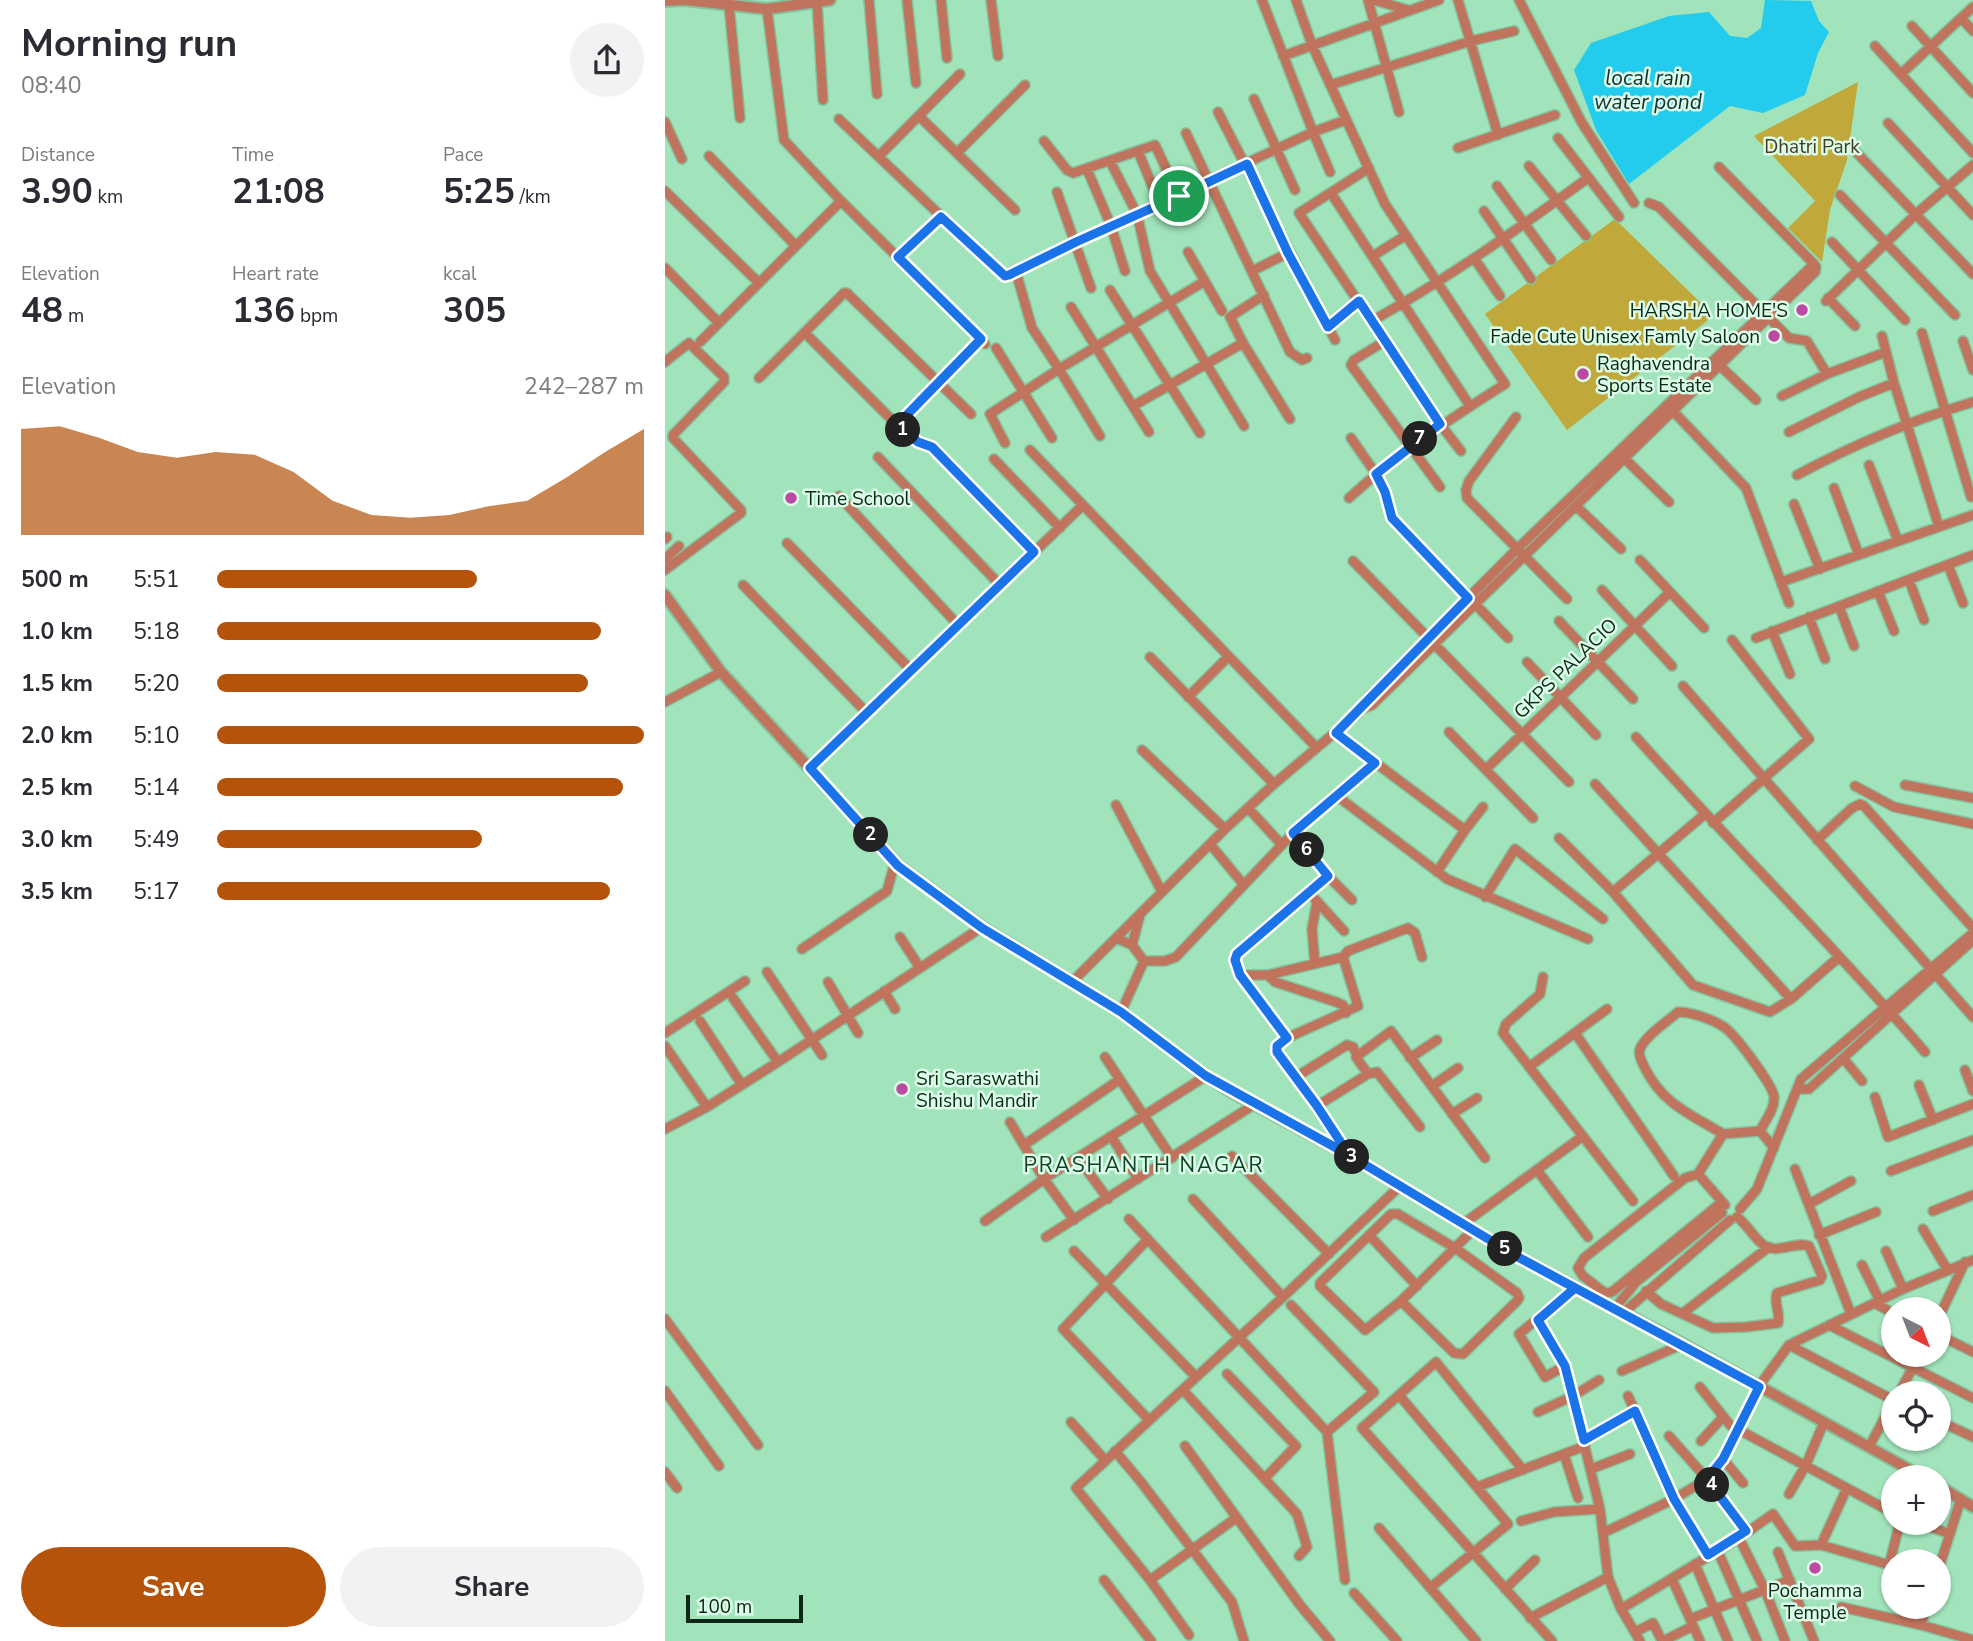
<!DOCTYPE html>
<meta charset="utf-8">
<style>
body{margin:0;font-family:"Nunito Sans",sans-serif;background:#f2f2f3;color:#2b2b33;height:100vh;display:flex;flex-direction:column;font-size:26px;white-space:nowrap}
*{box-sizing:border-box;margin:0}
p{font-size:23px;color:#7c7c81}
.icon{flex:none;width:38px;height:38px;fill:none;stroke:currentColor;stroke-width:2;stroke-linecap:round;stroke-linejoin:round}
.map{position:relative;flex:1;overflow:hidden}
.side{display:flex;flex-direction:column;background:#fff;width:665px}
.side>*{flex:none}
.needle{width:46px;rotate:138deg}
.fabs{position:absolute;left:1216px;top:1297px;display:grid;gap:14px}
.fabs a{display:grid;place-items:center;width:70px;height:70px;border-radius:50%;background:#fff;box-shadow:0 2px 5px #0004;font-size:35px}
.scale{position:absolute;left:21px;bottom:18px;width:117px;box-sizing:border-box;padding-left:7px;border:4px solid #0c2718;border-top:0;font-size:19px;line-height:24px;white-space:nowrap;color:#0c2718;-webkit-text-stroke:5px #dbfce7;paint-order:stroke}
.pin{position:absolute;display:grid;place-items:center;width:60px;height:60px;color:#fff;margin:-30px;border:4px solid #fff;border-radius:50%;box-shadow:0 2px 7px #0007}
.km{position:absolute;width:35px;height:35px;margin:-18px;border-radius:50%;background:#222;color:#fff;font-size:19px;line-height:35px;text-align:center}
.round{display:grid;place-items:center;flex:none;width:74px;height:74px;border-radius:37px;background:#f2f2f3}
.head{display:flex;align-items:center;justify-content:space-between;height:119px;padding:0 21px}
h1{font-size:38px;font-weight:700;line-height:52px}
.stats{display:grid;grid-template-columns:repeat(3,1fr);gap:10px;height:119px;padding:7px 21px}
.stats div{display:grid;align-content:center}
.stats b{font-size:35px;font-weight:700}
.stats small{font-size:19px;font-weight:400}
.stats p{font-size:19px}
.chart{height:196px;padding:14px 21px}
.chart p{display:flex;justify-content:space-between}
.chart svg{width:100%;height:126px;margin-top:7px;fill:#b45309;opacity:.7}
.action{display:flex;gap:14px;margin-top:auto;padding:14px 21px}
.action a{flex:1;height:80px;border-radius:42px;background:#b45309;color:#fff;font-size:28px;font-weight:700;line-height:80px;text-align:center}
.action a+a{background:#f2f2f3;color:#2b2b33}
ul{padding:0 21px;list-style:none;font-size:23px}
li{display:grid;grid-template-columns:112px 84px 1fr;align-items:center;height:52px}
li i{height:18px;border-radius:9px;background:#b45309}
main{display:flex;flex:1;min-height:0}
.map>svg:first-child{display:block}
</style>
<main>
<section class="side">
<div class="head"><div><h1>Morning run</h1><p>08:40</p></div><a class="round"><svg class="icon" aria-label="share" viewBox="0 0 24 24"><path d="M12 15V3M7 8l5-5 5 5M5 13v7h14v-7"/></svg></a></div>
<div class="stats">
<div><p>Distance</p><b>3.90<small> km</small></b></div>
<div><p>Time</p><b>21:08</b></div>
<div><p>Pace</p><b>5:25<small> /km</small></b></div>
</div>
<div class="stats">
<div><p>Elevation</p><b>48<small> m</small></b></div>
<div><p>Heart rate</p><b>136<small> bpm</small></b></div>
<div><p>kcal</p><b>305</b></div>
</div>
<div class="chart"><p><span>Elevation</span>242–287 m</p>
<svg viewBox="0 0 160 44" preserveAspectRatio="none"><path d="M0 44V7L10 6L20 10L30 15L40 17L50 15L60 16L70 22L80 32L90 37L100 38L110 37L120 34L130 32L140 24L150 15L160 7V44z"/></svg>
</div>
<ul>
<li><b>500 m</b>5:51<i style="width:61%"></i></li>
<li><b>1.0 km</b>5:18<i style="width:90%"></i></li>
<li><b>1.5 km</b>5:20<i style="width:87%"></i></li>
<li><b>2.0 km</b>5:10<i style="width:100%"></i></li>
<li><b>2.5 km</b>5:14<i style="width:95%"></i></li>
<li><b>3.0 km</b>5:49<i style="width:62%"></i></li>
<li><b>3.5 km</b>5:17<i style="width:92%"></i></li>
</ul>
<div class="action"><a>Save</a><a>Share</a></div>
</section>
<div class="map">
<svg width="1308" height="1641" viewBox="0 0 1308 1641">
<rect width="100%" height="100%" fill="#a1e4bb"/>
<path fill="#c0a83a" d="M1193,82L1182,160L1165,210L1157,262L1123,228L1150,201L1089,136Z
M950,219L1042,309L1047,317L902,430L820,314Z"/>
<path fill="#23cbed" d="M1100,0L1146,1L1154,21L1164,32L1153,53L1140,95L1098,113L1065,106L964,184L931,130L909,70L926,43L1004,16L1044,12L1065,36L1082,38L1096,28Z"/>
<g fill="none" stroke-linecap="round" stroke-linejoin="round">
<g stroke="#86c29e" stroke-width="12">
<path id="minor" d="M204,0L212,94
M242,0L251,83
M276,0L282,58
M326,0L333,56
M631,0L647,45L720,204L840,384C785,419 732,454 684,498
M703,0L734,112
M709,0L743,10
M793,0L833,135
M854,0L917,123L969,203
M152,2L158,100
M64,5L75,118
M102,9L119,140L176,201L320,344
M1296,18L1308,7
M1247,26L1308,93
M1210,46L1308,153
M618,56L774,0
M1236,74L1296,18L1308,31
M665,85L806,41L849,31
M589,99L630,190
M553,112L670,340
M254,116L350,210
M174,119L339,276L472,214L485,271L579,426
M0,122L17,159
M1223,123L1308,215
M521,133L625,352L637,360L642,358
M893,138L954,217
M379,141L402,170L408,173L490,145L514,196
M793,148L890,115
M473,151L495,205
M1191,152L1308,274
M292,153L360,85
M44,156L131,246
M214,156L295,74
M445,161L472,214L648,132L597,0
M864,166L921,236
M704,168L634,213L775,424L796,451
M422,169L446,226L460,271
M665,172L648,132L681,120
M832,186L886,260
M0,191L94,283
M392,192L426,288
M666,193L805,406
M1175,195L1290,315
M984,203L994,207L1124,338L1142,341L1162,374L1221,352
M819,211L866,279
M1167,242L1240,320
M523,252L557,311
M708,256L741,235
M233,257L276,217
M809,258L835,296
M0,268L54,323
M587,271L623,253
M351,272L367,328L394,369L540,281
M445,290L535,433
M599,295L565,317L578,343L625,419
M1163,298L1190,326
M1161,301L1251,214L1308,165
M406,307L484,432
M707,321C782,279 853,229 923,178
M663,327L693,301
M140,333L232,425L316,339
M1257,333L1306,497
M1217,336L1229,383L1274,527
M720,341L689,360L686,365L775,487
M1298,341L1308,370
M35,342L176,201
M331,348L387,438
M0,362L24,343L59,377V382L8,435V438L76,510V513L0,570
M1052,363L1091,400
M94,378L179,293H182L306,414
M1117,396L1162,374
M468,406L578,343
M1008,411L1081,488L1116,582L1308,515
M851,417L804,481L801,490L802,498L902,599
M232,425L253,442L267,447L272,451L369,552
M1124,432L1194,397L1229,383
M686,438L711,474L720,492L727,518L803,598
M340,443L325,414L394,369L435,436
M365,450L652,748
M955,454L1004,502
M213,457L335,585
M329,459L395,528
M1204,465L1233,541
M1132,475C1188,445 1247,420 1308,402
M1169,488L1194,555
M174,496L293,625
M1129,504L1155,569
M911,506L956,549
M0,539L2,537
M122,543L246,670
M0,559L14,546
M975,560L1039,628
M688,561L904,782
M1283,565L1298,603
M1244,580L1259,620
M1116,582L1124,603
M78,585L202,713
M937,590L1007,666
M1213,591L1229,631
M810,604L843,638
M1174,606L1189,646
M1144,617L1160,659
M894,621L968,699
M1107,631L1125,674
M1091,638L1308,555
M485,657L609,784
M862,662L931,735
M1018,686L1308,1017
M523,697L563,657
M0,702L56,672
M697,709L707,705L1150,272L1151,267L1149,264L1054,167
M784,732L868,818
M671,733L800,830L772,872
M971,737C1066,844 1167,944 1260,1052
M477,750L560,829
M145,768L417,506
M821,769L1004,593
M930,784L1126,999L1174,957
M1240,785L1308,798
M1190,786L1229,807L1308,824
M672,796L782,879L923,939
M451,805L497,892
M583,808L617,845
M1048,823L1144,739L1067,640
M800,830L818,807
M628,833L663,876L687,900
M894,838L948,892L1028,985L1105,1012L1126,999
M1152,840L1187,808L1195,804L1199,806L1308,928
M545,844L579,885
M948,892L1040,814
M820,897L850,849L938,919
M650,899L679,931
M235,937L255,968
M451,938L467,945L475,915
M467,945L479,961
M137,949L222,891L230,862
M678,957L693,1006L622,1038L614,1043L611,1049L652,1106L684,1155
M650,964L647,929L652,902
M102,972L157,1055
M575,975H603L678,957L683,951L743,928L750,933L757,957
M603,975L610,982L671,1002L678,1005L681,1013
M878,977L875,994L841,1024L838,1033L968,1201
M163,982L193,1033
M407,982L560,829L609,784L693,713L702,699L852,549L1149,264
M219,991L230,1009
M68,998L113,1062
M456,1012L479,961H500L511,957L628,833L710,763
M35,1021L77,1085
M0,1033L80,981
M910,1033L1009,1176
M622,1038L575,975L570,957L663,876
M0,1046L42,1107
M440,1057L507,1158
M745,1058L772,1040
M1178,1058L1197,1081
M864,1067L942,1009
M1300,1070L1308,1091
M703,1074L712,1072L755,1127
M631,1077L682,1045L688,1047L692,1055
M1254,1085L1268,1120
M767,1086L793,1068
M1134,1089H1144L1308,940
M1210,1097L1223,1137L1308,1104
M652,1106L703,1074L691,1057L726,1031L820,1158
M787,1114L812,1098
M345,1122L379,1179L409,1220
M0,1129L42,1107L113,1062L317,927
M1058,1134L1095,1131
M446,1136L473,1179
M359,1145L454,1080
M567,1156L664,1254
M413,1158L443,1199
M1130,1169L1186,1314
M872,1170L923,1237
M1226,1171L1308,1140
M1033,1174L1058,1134C1027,1115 998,1104 981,1070C977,1062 971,1053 977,1045C985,1032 1002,1022 1013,1012C1026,1012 1047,1019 1059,1027C1069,1033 1108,1085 1109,1097C1110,1109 1100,1121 1095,1131L1109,1148
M528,1199L618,1297
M1057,1202L947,1292L940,1293L918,1276L913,1268L919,1258L1020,1178L1033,1174L1060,1205
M1144,1204L1186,1181
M1075,1209L1092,1189L1136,1079L1308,933
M1268,1211L1308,1195
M464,1219L662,1432L680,1580
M320,1221L379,1179L541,1076
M798,1224L918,1136
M1258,1229L1282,1269
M704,1235L752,1286
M1154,1235L1211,1212
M381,1237L590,1104
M483,1239L398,1329L484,1420
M409,1251L531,1377
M1221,1251L1238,1289
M1197,1265L1215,1301
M981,1291L996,1304L1048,1328L1081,1327L1113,1323C1116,1313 1108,1302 1112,1293L1155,1280L1157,1276L1144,1246C1130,1241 1113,1254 1100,1246C1089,1239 1083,1225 1072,1217
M736,1301L700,1330L655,1286V1283L726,1214H733L790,1248L852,1293L854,1298L852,1301L798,1354L789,1353L736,1301L808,1230
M1211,1304L1228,1313
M626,1305L709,1392L662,1432
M950,1308L971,1282L1057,1213
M958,1313L1065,1220
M1018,1313L1104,1247
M1274,1317L1300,1262
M0,1319L93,1445
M873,1320L900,1366L935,1509L943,1577L956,1609L975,1641
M1164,1325L1308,1398
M1274,1335L1308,1352
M1124,1345L1228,1400
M900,1366L880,1377L854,1334L910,1288
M957,1371L1018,1344
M562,1374L631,1446L600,1478
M1035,1387L1065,1425L1228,1513
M518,1390L632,1514L642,1547L634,1556
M0,1391L54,1466
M1234,1393L1255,1354
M734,1395L843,1524L765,1588
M970,1411L1009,1499L1043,1555
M873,1412L908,1396L934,1380
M1274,1421L1308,1437
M406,1422L440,1460
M1004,1436L1042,1479L1081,1531
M919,1440L970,1411L963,1396
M1036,1441L1058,1417
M1205,1445L1228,1402
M520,1446L635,1605L665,1641
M450,1451L476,1482L567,1602L579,1641
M899,1454L913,1498
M1058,1459L1078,1483
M926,1469L965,1454
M858,1470L771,1362L697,1428L887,1641
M0,1472L12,1488
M812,1487L920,1446
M1124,1494L1141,1465L1159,1422
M571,1518L485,1580L411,1488L618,1297L735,1186
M856,1521L889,1512L935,1509
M1252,1522L1285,1534
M714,1528L811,1641
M938,1533L1009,1499L1042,1479L1058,1459L1094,1386L1124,1345L1238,1289L1308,1260
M1074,1538L1100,1590L1120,1641
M1156,1545L1182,1488
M1052,1549L1092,1641
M1113,1552L1149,1641
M1030,1564L1063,1641
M1224,1565L1235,1522
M1274,1568L1296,1499
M1007,1579L1035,1641
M439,1580L486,1641
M485,1580L524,1635
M840,1589L870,1560
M689,1593L732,1641
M1176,1607L1256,1625L1308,1640
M956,1609L1074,1538L1108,1514L1130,1546L1156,1545L1228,1566
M865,1618L943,1577
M1025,1619L1125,1580
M1256,1625L1262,1606
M970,1632L988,1623L997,1641
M998,1641L1028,1626"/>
</g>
<g stroke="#86c29e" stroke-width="14">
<path id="tertiary" d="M0,1L20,0L102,9L165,0
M0,595L56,672L234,866L317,927L456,1012L541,1076L568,1093L684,1155L853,1257L1018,1344L1258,1477
M1274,1486L1308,1507"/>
</g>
<use href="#minor" stroke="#c0745e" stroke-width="9"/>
<use href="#tertiary" stroke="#c0745e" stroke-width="10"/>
</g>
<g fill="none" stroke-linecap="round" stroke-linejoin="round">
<g stroke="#fff" stroke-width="14">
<path id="route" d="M514,196L411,242L344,275L340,276L276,217L233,257L316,339L232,425L253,442L267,447L369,552L145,768L233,866L317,928L456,1012L541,1076L684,1155L853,1257L1094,1387L1058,1459L1042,1479L1081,1531L1043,1555L1009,1499L970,1411L919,1440L900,1366L873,1320L910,1288L853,1257L684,1155L652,1106L612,1052V1046L622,1038L575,975L570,960L572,954L663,876L628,833L710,763L671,733L803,598L727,518L720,492L711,474L775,424L694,301L663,327L623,253L582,164L514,196"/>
</g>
<use href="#route" stroke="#1a73e8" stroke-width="9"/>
</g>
<g fill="#bc49a4" stroke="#dbfce7" stroke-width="2.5">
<circle cx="1137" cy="310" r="7"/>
<circle cx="1109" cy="336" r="7"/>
<circle cx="918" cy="374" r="7"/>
<circle cx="126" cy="498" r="7"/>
<circle cx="237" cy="1089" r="7"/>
<circle cx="1150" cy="1568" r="7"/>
</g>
<g text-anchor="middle" stroke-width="5" stroke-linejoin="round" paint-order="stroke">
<g font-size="19" fill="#413b23" stroke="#dbfce7">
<text x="1147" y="153">Dhatri Park</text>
</g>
<g font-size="19" fill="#0c2718" stroke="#dbfce7" text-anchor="start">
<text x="1123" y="317" text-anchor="end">HARSHA HOME'S</text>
<text x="1095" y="343" text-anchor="end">Fade Cute Unisex Famly Saloon</text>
<text x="932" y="370">Raghavendra<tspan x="932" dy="22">Sports Estate</tspan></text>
<text x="140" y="505">Time School</text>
<text x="251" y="1085">Sri Saraswathi<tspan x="251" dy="22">Shishu Mandir</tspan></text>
<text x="1150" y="1597" text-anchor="middle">Pochamma<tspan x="1150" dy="22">Temple</tspan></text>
</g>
<g font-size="19" fill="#0c2718" stroke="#dbfce7">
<text transform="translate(900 668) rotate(-44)" y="7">GKPS PALACIO</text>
</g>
<g font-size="21" font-style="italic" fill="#113038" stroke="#dbfce7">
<text x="983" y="85">local rain<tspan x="983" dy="24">water pond</tspan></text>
</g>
<g font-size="21" letter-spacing="2" fill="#0f4228" stroke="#dbfce7">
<text x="479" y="1172">PRASHANTH NAGAR</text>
</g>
</g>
</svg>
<div class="fabs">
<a><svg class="needle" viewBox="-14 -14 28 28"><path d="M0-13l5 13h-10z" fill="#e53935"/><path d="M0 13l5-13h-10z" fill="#7c7c81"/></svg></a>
<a><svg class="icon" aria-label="locate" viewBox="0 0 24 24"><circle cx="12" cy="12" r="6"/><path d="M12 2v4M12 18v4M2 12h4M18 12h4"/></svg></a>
<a>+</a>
<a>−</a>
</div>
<div class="scale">100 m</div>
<div class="pin" style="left:514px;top:196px;background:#1e9e55"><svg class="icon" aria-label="arrive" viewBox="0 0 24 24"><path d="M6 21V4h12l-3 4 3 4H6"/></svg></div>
<b class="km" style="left:238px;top:430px">1</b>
<b class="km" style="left:206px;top:835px">2</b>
<b class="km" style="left:687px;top:1157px">3</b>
<b class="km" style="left:1047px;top:1485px">4</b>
<b class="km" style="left:840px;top:1249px">5</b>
<b class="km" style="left:642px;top:850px">6</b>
<b class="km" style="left:755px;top:439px">7</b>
</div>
</main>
